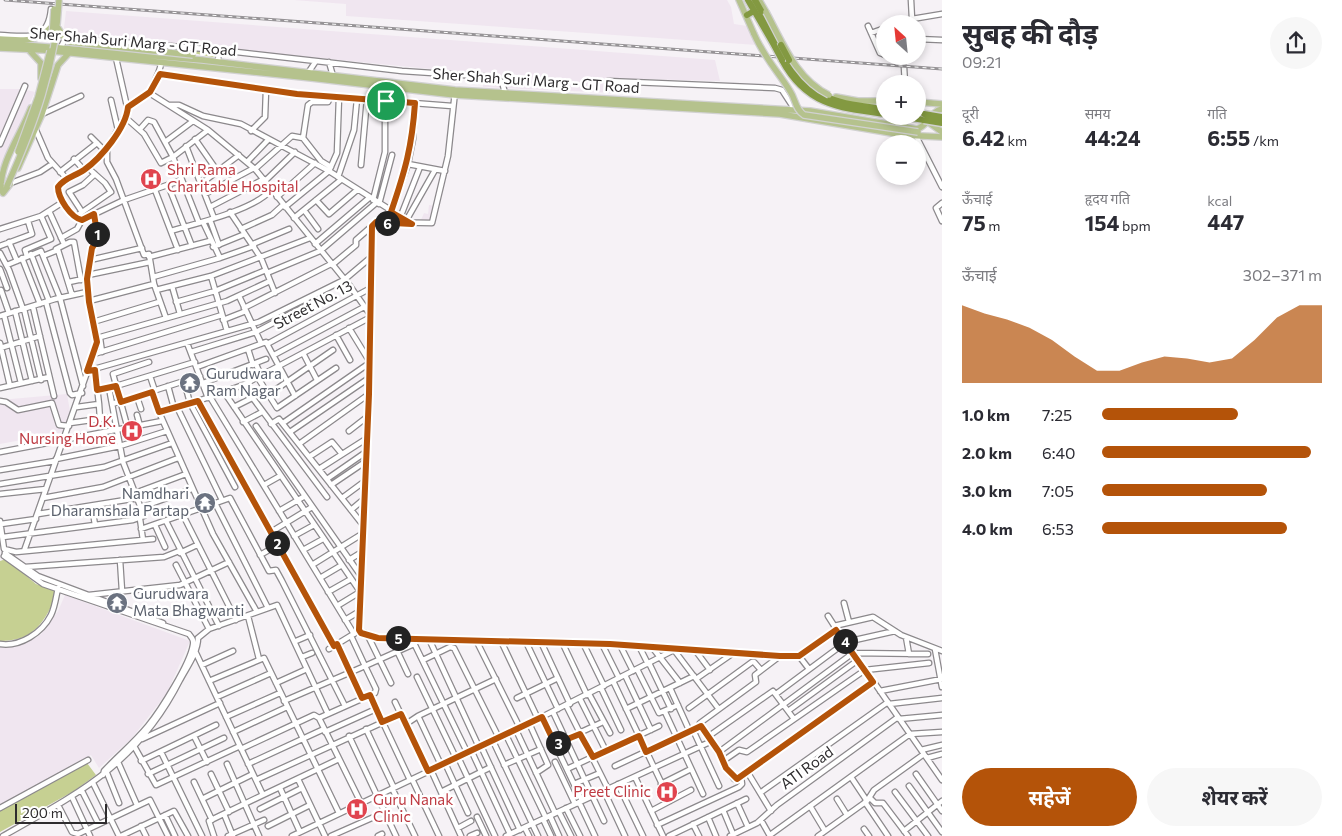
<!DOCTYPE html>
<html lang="hi">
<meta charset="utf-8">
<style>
body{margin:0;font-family:Commissioner,"Noto Sans Devanagari",sans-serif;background:#f7f7f7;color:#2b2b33;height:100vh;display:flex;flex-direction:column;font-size:19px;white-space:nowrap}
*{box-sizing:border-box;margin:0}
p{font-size:16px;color:#7c7c81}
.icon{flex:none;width:28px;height:28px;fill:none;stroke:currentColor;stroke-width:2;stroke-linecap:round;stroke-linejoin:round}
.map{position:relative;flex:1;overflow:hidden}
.details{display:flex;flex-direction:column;background:#fff;width:400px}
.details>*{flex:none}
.needle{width:32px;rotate:333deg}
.tools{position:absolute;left:876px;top:15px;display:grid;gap:10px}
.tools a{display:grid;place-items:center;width:50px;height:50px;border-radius:50%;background:#fff;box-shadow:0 2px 8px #0003;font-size:25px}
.scale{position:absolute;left:15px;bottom:12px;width:92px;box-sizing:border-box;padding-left:5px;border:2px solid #2e2c2e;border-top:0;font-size:14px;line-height:18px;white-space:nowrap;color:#2e2c2e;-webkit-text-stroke:4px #fff;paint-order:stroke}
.pin{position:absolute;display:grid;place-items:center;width:42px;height:42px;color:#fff;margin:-21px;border:2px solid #fff;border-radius:50%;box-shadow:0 1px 5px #0007}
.km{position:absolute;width:25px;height:25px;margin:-12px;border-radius:50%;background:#222;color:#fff;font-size:14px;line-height:25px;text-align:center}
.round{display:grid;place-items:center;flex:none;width:52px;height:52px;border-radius:26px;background:#f7f7f7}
.summary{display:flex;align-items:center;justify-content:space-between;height:85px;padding:0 20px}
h1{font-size:28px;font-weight:700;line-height:38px}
.metrics{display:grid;grid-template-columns:repeat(3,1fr);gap:8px;height:85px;padding:5px 20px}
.metrics div{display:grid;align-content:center}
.metrics b{font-size:21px;font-weight:700}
.metrics small{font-size:14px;font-weight:400}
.metrics p{font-size:14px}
.chart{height:140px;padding:10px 20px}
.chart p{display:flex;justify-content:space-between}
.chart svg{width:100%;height:90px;margin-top:5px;fill:#b45309;opacity:.7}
.primary-button{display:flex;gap:10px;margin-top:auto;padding:10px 20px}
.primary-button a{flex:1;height:58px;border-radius:30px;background:#b45309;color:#fff;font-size:20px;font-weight:700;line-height:58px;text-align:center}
.primary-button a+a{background:#f7f7f7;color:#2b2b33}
ul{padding:0 20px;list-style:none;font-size:16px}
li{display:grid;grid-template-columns:80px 60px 1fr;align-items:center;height:38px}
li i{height:12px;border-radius:6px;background:#b45309}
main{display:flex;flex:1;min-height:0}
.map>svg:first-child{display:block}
</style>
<main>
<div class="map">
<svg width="942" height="836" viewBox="0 0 942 836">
<rect width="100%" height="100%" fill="#f6f2f6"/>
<path fill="#f0e6f0" d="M294,0H727L731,7L734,24L747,26L757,45L346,16V4Z
M66,11L715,60L720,81L637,79L638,94L483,87V74L69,34L64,28Z
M0,89H23L35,92L0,169Z
M429,205L434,206L430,222H420L424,213L428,214Z
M67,394L71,417L64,432L0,444V400Z
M65,595L190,641L167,693L132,738L99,768L91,755L0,806V647L7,648L27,643L41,634L58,611Z"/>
<path fill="#c6d092" d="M214,50L217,52L216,57H211L185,51Z
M6,559L36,584L58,592C45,621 35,641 0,641V561Z
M87,763L96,775L74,791L0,832V811Z"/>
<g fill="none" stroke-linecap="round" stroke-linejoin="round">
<g stroke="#8c898c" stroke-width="7">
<path id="minor" d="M911,0L912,19L942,14
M898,24L912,19
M868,26L880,53L885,55
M871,33L885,28
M0,35C26,36 48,43 51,9
M918,39L942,40
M61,47L64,41L70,38L219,50
M116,58L128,111L107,149L85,169L60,185C55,196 71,218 82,220L124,200L182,180
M904,59L905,56
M316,61L402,71L493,77L502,82L505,93
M218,62L219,50L316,61L308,73
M329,62L333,76
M161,63C160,75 150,85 151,94L208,130L255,169L350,286L369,313
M904,67L905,84
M160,74L297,94L452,106
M608,81L775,88L782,90L795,110
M455,92L448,156L432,223L376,222L372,226L369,394L360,631L378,638L610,644L678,649
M331,96L328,102H312L308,105L303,138L321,161L331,167
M111,100L118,130
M169,105H179L203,116L241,124L329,171L411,223
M128,107L150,92
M42,114L81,96
M125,117L144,134L161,163L173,157L208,130
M35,128L48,158L67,179
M140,129L148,120L154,122L173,157L199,223
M251,131L265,117L266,90
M916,136L942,187
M91,137L105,151
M195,139L218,172
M165,142L193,121
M0,144L25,86
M186,146L214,218
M107,150V162L116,179L144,255L149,254L154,284L166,318
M74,159L84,170
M247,162L268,140
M408,164L445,171
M361,165L367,99
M255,169L292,136L303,138
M60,172L97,143
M338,177L354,130L357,99
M265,181L295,152
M11,183L40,172L52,164
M202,183L239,155
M168,185L192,246
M155,190L178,250
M205,194L254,168
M277,197L315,163
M316,200L329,214L357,190
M373,200L385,152V101
M942,203L936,208L942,221
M379,204L392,155
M210,207L264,179
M285,207L329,171L337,153L339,97
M304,210L318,229
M49,211L64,244
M82,212L69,192L83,185L95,174
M230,212L261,258L275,293
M391,212L408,164L413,139L415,103
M75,217L111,192L105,183L87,167
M294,218L342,179
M400,218L420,167
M210,220L219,245
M406,221L435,170
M203,222L220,258
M0,229L41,216L63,202
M241,229L272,215L283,205
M171,231C197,223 254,210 271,190
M61,238L77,229L82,220
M9,242L17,261
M253,244L289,229
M315,244L369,198
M0,246L32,234L28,221
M213,247L245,234
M56,249L70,242H74L81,280
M0,253L9,270L23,309
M31,254L49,301
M27,256L25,250L51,239L41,216
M43,256L58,250L72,295
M149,257L210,241
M22,258L40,304
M90,260L142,248
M7,265L41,251L60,298L83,386
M332,265L356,245V240L372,226
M0,269L7,288
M267,273L320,251L376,203
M88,275L150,262
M211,276L227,331
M153,277L220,258L254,246
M69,282L83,279
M172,286L180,314
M1,290L9,313
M156,290L211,276L310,238
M239,296L261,343
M89,301L154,284
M46,302L70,393L72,395L82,393
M176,302L215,291L266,270
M33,307L54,396
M244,308L331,264
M24,309L41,380
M15,311L32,381
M4,315L21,383
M0,316L55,299L87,292
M223,320L246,311
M93,322L159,302
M349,328L368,359
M336,335L350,360
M97,338L227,301L270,281
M100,338L102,352
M0,343L10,386
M187,343L208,398
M269,343L369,289
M0,348L40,336
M248,349L253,365
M191,352L256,332L302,308
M303,353L317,380
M94,354L222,315
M274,355L364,307
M256,364L261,376
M197,367L266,342L295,396
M87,371L259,322L344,280L370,258
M150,376L155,391
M258,378L277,408L336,368
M184,381L190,403L235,487
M203,383L266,359
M243,385L327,497
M168,386L174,408
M0,388L49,377
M97,390L116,386L195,362
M152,392L159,412
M224,392L361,593
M268,395L333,350
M137,397L141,409
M210,397L354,634
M0,401L6,402L18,410L52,403L59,425L69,426
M198,401L334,646
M99,404L100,419
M112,404L200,376
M77,407L99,404L95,370
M177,407L222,500
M234,407L252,398
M137,415L140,426
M243,422L262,412
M70,423L106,418
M283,423L368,364
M271,424L279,419L363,525
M256,426L361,576
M128,429L113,374L149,362
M349,431L367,417
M290,432L369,378
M299,444L369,394
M0,452L162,421
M309,457L332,442L342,454
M56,459L120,446L167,431
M319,469L366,439
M0,470L55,461
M327,479L366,452
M0,484L104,467L172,443
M264,485L280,476
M331,485L365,462
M135,493L186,474
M0,494L46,489
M43,498L103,487L178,458
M342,498L365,481
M215,503L268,608
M92,506L95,525
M142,507L192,489
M351,510L364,499
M279,511L305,496
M38,514L138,498
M183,515L236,620
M140,519L143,540
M0,521L4,549L16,552L153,539
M166,521L219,626
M1,524L36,519
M155,525L165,547
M141,529L230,498L269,571L276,570L282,581L345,706
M271,532L312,507
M294,536L314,525
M3,537L133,520L144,516L123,462L109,388
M303,550L323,539
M24,551L96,347L97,338L89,301L87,279L92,248L97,239L94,214
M5,553L38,576L163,623
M180,553L197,545
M260,555L278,545
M4,556L43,584L189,634C192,638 194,640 193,645C190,664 161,710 148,726C134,743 118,756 104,771L103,775
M120,560L122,591
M349,560L362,552
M176,565L209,629
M312,565L362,534
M25,567L164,557L179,551
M320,578L342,565
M328,592L351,579
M89,595L180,585L229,562
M844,603L849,622
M337,606L360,592
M257,612L213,534L159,412L198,401L243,385L369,318
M248,616L259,659
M828,616L835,627
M345,620L360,611
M834,626L873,617L901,635L942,651
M368,636L391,683
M906,637L909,654
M198,638L209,629L277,605L328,714
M391,638L408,674
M429,639L479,747
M476,640L520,728
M296,641L310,635
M413,641L467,752
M501,641L538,719
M526,642L558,709
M541,642L570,704
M562,642L587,695
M583,643L604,686
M0,644C20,647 42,633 51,615C55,607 56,597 58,588
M337,644L362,698
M602,644L619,678
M620,645L633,671
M639,646L648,664
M652,647L680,683
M329,649L352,635
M935,649L942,687
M674,650L718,708
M695,650L710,670
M195,651L263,795L339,759
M799,656L809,669
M302,657L312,653
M423,660L450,647L454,648L499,738
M649,663L671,709
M202,665L233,651
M637,669L659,713L678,705
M625,675L651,730
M417,677L456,758
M696,679L732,654
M209,681L264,658L339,813
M613,681L670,801
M276,683L307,669
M601,688L621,730
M670,688L690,732
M880,691L942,679
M589,694L610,733
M776,694L846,642L895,631
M370,695L410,780
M217,697L271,673
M517,698L558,678
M580,699L606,751
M284,701L365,666L351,636
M395,702L428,771
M889,704L942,698
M566,705L608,789
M689,708L752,662H754L761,670
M626,709L694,676
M788,711L858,660
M553,712L604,821
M665,712L703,794
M418,716L441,765
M226,717L280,693
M542,717L582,801
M899,719L942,715
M529,723L548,765L536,773
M406,724L418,716L496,679
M366,729L394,788
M516,730L555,813
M693,730L719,786
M233,732L287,707
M325,732L376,709
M506,735L546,818
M194,736L207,762
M349,736L396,836
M709,736L773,691L794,719
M142,739L220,703
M493,741L538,836
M555,744L603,722
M134,746L156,785L240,746
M481,746L520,830
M241,749L314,715L319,718
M471,750L510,834
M921,750L942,745
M161,752L202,836
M719,752L853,653L928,654
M458,757L495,836
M927,758L942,754
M141,761L216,725
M723,761L739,750L747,752L865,670L929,663
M118,762L137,805
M555,762L575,804
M445,763L468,813
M227,764L259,836
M248,764L324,729
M504,765L541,749
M615,766L701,726
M567,769L659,726
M431,770L461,836
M107,773L119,803
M748,773L771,811
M148,774L224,738
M211,774L229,812
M916,774L942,811
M635,777L663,836
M741,777L734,779L700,723L756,682L755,675L780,656
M851,777L867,801
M298,779L325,836
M412,779L439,836
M256,780L401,714
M194,782L212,820
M93,783L119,836
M574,784L600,773
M618,784L643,836
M661,784L691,769
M909,786L942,832
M280,788L300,832
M392,788L415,836
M82,791L98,823
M604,791L625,836
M441,792L491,767
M895,792L928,836
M760,793L888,702
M72,797L90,836
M870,798L875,803H883L908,836
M202,799L253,774
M837,799L847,815
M579,802L595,836
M865,802L888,836
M361,803L319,718L375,693L376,689L365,666L414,644
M737,803L748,827
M58,805L72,832L78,834L150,800L168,836
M810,806L825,831
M0,808L88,760
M566,808L580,836
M260,809L302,788
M723,810L733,834
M651,811L691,790
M559,812L571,836
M224,814L233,836
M165,815L175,836
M550,816L559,836
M477,817L486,836
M708,817L716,836
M543,819L551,836
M761,820L770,836
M693,824L699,836
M657,825L739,787L742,784L741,777L873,682
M141,826L146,836
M268,826L310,805
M458,828L471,821
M525,828L529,836
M864,829L869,836
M904,831L942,801
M770,835L910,734L942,732
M3,836C81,792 138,763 180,680C187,667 198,652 198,638
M121,836L174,811L188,836
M214,836L209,821L263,795
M228,836L264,820
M292,836L516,730L674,650L799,656L835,630L846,642L942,780
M331,836L374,817
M378,836L382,834
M470,836L477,833
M506,836L712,741
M669,836L746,799
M730,836L757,823L777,805L898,717
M818,836L867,801L874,790L924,754"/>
</g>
<g stroke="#d1d1d1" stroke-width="8">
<path id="major" d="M739,0L754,34
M759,0L766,12
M0,39C24,40 36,44 53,25
M0,43L202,60L455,90L810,111L917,129C928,126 931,111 942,109
M0,48L43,50L311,78L455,95L780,114L903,135L942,137
M29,50L41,63V78
M836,97L858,101H885
M918,102L942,104
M928,122L942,132
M18,168L42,114L58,65L69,53
M1,190C0,161 21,135 31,108
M3,193L10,184"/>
</g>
<g stroke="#d1d1d1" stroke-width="9">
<path id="highway" d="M748,0L774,45
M755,0L779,42
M747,15L754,11
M782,60C806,105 839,108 885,114
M789,60C812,102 843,104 885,109
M900,116L924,120"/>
</g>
<use href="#minor" stroke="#fff" stroke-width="4.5"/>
<use href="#major" stroke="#b5c28d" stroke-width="5.5"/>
<use href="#highway" stroke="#839941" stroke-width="6"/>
<g stroke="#969396" stroke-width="3">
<path id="rail" d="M5,0L942,69"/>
</g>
<use href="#rail" stroke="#fff" stroke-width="1" stroke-dasharray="4" stroke-linecap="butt"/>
<g stroke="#d1d1d1" stroke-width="8" stroke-linecap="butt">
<path id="major-bridge" d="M766,12C783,43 796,79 829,95
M58,28L63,36L70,42L193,55
M754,34C765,59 777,70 790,91C796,100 795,109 804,115L918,132
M52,39L54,9
M18,152L38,97L50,51
M7,186C34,126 56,66 59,0"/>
</g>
<g stroke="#d1d1d1" stroke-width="9" stroke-linecap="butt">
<path id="highway-bridge" d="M774,45L782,60
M781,45L789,60
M924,114L942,117
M924,120L942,123"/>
</g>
<use href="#major-bridge" stroke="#b5c28d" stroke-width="5.5"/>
<use href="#highway-bridge" stroke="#839941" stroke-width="6"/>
</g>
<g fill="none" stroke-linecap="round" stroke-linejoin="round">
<g stroke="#fff" stroke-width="10">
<path id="route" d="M160,74L297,94L415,103C412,147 405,171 391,212L412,224L376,222L372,226L369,394L359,630L361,633L378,638L610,644L780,656H799L836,630L873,682L737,779L726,768L719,752L701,726L646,752L639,736L593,757L580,734L555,744L542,717L428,771L401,714L382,722L370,695L362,698L337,644L334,646L198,401L159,412L152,392L121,402L116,386L97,390L95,370L87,371L97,342L89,302L87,279L92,248L98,239L94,214L82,220C71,218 58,198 58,187C64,178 75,176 84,170C101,158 126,128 128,107L150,92Z"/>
</g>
<use href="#route" stroke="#b45309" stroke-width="6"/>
</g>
<defs>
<g id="hospital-disc" transform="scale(1.125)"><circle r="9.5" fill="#e0444e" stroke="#fff"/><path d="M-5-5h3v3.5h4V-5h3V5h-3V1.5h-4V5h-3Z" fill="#fff"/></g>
<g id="temple-disc" transform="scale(1.125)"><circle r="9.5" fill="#6b7280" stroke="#fff"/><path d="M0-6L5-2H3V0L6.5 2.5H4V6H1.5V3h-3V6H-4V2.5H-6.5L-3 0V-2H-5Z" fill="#fff"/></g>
</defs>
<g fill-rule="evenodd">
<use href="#hospital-disc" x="151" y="179"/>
<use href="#temple-disc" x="190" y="383"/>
<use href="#hospital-disc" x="132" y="431"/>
<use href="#temple-disc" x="205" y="503"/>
<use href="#temple-disc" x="117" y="603"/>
<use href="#hospital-disc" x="667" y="792"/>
<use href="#hospital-disc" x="357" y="809"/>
</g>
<g text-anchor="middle" stroke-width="5" stroke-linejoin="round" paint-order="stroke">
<g font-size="15" fill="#2e2c2e" stroke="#fff">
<text transform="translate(133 42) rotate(5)" y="5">Sher Shah Suri Marg - GT Road</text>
<text transform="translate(536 81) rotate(4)" y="5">Sher Shah Suri Marg - GT Road</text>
<text transform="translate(313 305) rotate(-28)" y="5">Street No. 13</text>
<text transform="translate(807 768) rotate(-36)" y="5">ATI Road</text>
</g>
<g font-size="15" fill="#be3a42" stroke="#fff" text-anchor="start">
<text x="167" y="175">Shri Rama<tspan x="167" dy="17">Charitable Hospital</tspan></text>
<text x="116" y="427" text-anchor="end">D.K.<tspan x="116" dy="17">Nursing Home</tspan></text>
<text x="651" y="797" text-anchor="end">Preet Clinic</text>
<text x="373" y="805">Guru Nanak<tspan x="373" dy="17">Clinic</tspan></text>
</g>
<g font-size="15" fill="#5b616d" stroke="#fff" text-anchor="start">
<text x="206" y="379">Gurudwara<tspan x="206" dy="17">Ram Nagar</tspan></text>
<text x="189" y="499" text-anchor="end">Namdhari<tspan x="189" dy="17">Dharamshala Partap</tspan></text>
<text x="133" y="599">Gurudwara<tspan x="133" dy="17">Mata Bhagwanti</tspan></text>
</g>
</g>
</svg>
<div class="tools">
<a><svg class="needle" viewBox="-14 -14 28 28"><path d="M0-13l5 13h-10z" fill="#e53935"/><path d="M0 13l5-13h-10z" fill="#7c7c81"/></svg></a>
<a>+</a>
<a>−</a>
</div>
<div class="scale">200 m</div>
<div class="pin" style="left:386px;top:101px;background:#1e9e55"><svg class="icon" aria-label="arrive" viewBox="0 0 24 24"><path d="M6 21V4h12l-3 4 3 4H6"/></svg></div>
<b class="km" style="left:97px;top:234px">1</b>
<b class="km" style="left:277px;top:543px">2</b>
<b class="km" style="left:558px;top:743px">3</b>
<b class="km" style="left:845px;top:641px">4</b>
<b class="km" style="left:398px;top:638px">5</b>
<b class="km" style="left:387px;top:223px">6</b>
</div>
<section class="details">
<div class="summary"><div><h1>सुबह की दौड़</h1><p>09:21</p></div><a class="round"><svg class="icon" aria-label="share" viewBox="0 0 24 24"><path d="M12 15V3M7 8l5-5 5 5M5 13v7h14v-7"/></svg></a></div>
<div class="metrics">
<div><p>दूरी</p><b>6.42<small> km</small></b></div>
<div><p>समय</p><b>44:24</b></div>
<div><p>गति</p><b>6:55<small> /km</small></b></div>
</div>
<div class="metrics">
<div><p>ऊँचाई</p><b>75<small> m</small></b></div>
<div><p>हृदय गति</p><b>154<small> bpm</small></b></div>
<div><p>kcal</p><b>447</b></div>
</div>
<div class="chart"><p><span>ऊँचाई</span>302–371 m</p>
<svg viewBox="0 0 160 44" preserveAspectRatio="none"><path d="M0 44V6L10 10L20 13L30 17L40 23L50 31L60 38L70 38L80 34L90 31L100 32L110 34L120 32L130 23L140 12L150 6L160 6V44z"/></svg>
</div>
<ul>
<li><b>1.0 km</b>7:25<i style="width:62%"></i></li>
<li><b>2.0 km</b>6:40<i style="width:95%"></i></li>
<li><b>3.0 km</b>7:05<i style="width:75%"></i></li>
<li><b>4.0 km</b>6:53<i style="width:84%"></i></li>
</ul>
<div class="primary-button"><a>सहेजें</a><a>शेयर करें</a></div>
</section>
</main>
